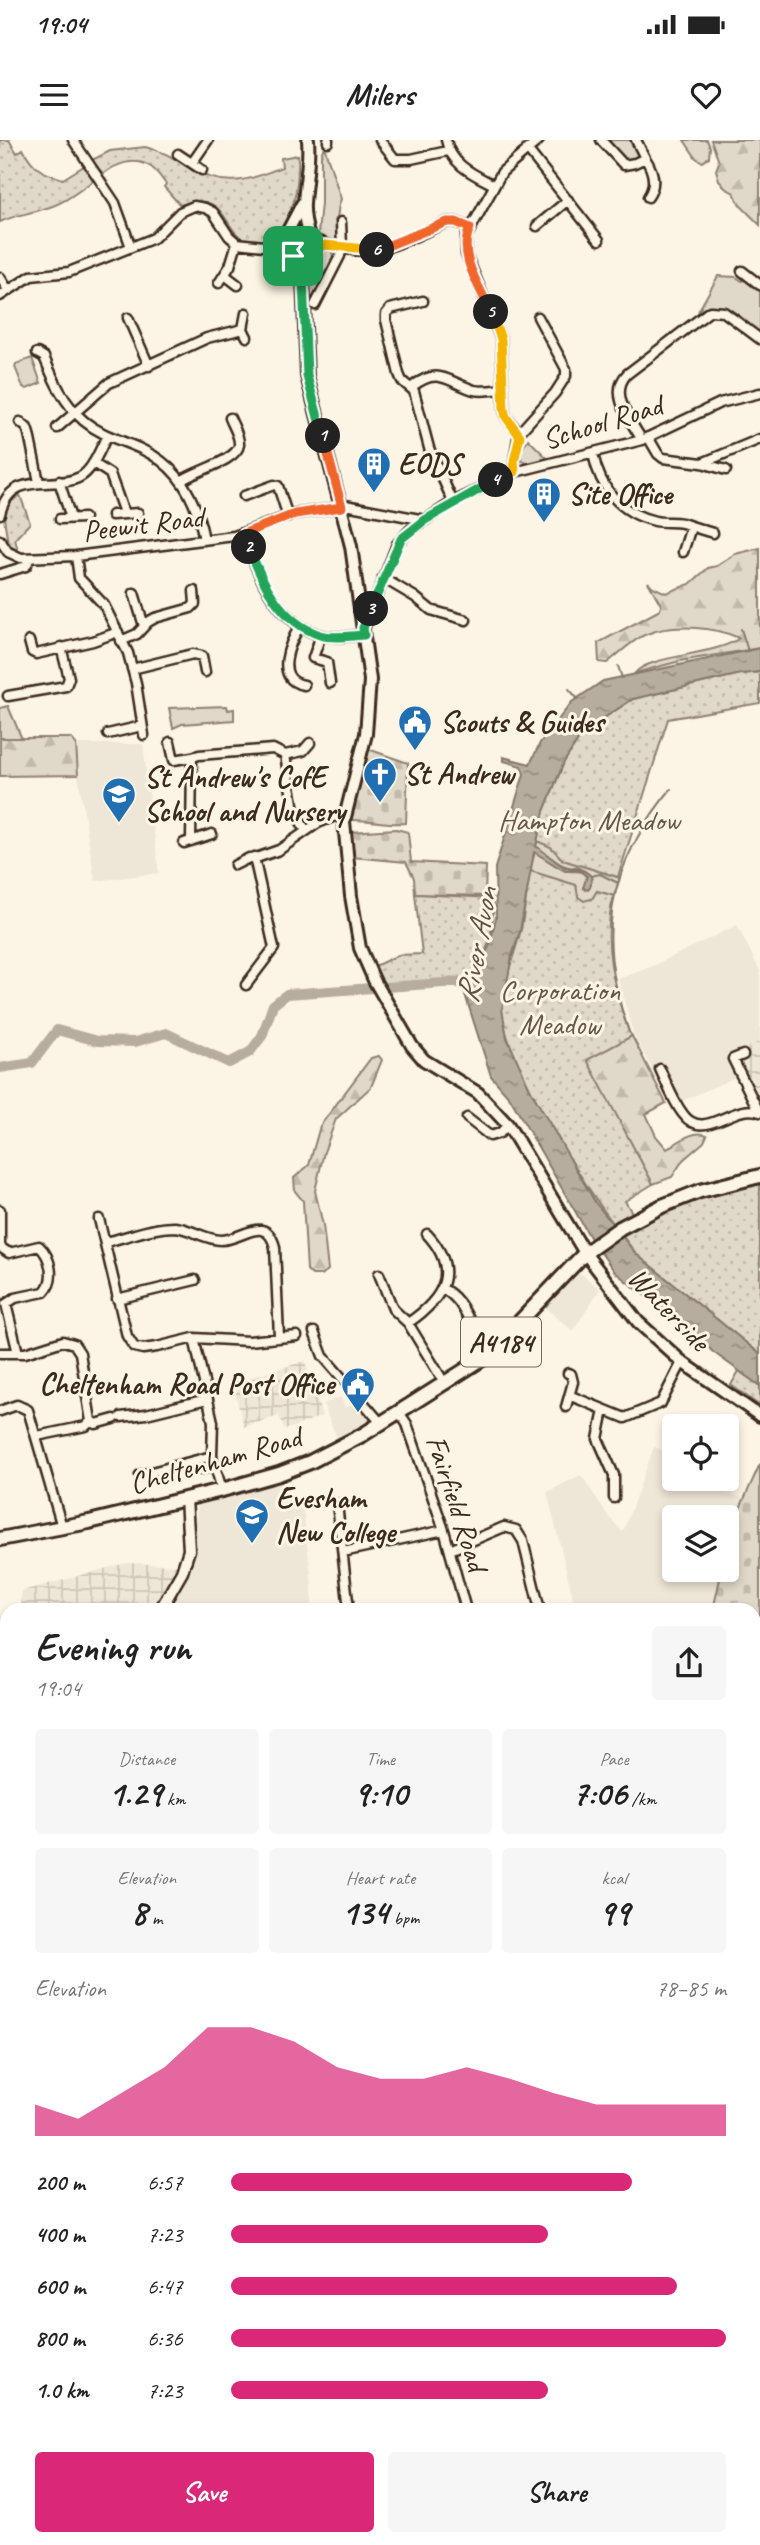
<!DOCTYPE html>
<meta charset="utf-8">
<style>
body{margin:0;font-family:Caveat,sans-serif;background:#f6f6f6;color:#222;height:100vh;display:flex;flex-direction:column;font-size:26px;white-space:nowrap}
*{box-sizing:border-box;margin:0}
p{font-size:23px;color:#767676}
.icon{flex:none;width:38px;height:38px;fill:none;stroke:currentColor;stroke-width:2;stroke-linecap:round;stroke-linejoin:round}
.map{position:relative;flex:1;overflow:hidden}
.side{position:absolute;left:0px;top:1463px;width:761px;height:943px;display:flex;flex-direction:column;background:#fff;border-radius:21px 21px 0 0;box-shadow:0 4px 10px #0003}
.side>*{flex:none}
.fabs{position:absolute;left:662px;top:1274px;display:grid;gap:14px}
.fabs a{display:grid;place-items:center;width:77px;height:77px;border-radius:7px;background:#fff;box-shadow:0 4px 10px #0003;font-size:35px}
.pin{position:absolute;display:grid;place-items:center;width:60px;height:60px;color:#fff;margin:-30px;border-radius:14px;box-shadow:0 4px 10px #0006}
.km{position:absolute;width:35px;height:35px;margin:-18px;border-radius:50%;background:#222;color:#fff;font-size:19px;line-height:35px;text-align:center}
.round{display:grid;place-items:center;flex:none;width:74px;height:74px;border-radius:7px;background:#f6f6f6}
.head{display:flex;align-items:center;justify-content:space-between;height:119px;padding:0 35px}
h1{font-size:38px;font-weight:800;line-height:52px}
.metrics{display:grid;grid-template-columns:repeat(3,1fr);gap:10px;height:119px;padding:7px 35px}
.metrics div{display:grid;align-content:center;border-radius:7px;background:#f6f6f6;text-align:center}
.metrics b{font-size:35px;font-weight:800}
.metrics small{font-size:19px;font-weight:400}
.metrics p{font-size:19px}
.chart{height:196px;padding:14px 35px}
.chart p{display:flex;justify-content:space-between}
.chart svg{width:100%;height:126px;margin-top:7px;fill:#db2777;opacity:.7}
.action{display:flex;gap:14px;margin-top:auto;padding:14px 35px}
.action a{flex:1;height:80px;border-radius:7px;background:#db2777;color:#fff;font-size:28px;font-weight:800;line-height:80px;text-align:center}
.action a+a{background:#f6f6f6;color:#222}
ul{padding:0 35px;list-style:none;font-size:23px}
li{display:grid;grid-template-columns:112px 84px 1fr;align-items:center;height:52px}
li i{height:18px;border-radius:9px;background:#db2777}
.status{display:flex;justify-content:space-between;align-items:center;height:49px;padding:0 35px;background:#fff;direction:ltr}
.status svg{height:19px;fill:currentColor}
header{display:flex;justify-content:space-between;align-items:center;height:91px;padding:0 35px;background:#fff;font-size:32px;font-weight:800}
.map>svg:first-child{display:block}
</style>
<div class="status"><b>19:04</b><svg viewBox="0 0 49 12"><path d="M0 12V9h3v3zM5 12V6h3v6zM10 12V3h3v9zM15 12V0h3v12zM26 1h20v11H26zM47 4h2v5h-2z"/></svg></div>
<header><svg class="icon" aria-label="menu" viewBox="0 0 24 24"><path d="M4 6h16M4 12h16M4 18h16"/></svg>Milers<svg class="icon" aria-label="heart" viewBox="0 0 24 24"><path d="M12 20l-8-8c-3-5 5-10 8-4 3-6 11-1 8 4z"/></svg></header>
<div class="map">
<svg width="760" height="2405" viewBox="0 0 760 2405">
<defs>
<pattern id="industrial-grid" width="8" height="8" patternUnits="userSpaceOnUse" patternTransform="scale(1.75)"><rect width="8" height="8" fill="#eee6d6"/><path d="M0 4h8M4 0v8" fill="none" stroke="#cdc5b7"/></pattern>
<pattern id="forest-firs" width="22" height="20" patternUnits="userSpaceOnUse" patternTransform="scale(1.75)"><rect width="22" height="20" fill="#e0d8c8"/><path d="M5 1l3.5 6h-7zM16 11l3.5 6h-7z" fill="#c1baab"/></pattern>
<pattern id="cemetery-stones" width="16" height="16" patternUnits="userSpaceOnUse" patternTransform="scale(1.75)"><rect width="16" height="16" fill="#e0d8c8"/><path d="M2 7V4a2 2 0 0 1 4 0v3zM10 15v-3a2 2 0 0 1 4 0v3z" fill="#c1baab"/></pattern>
<pattern id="park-dots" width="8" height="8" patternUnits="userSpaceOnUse" patternTransform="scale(1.75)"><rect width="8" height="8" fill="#e0d8c8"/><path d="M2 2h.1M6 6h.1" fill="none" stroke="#c1baab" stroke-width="1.8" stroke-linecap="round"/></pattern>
<pattern id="water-ripples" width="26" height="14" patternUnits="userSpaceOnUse" patternTransform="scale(1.75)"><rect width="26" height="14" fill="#b7ad9e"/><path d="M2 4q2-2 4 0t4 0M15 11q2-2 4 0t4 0" fill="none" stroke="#968d80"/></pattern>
</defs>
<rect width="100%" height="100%" fill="#fcf5e5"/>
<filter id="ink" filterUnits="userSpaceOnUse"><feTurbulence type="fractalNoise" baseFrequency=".0143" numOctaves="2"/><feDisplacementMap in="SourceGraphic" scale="14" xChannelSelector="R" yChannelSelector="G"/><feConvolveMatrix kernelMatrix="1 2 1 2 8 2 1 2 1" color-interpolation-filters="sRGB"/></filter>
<g filter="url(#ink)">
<path fill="#eee6d6" d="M76,604H143L159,733L95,741L78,635Z
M737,785L760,831V901L731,915L740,935L671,966L633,893L618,839L653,826Z
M571,1133H580L600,1149L573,1191L541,1164Z
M341,1257L345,1268L359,1261L375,1282L339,1303L323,1264Z
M654,1307L674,1315V1339H715L713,1348L745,1359L734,1382L726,1414V1377H674V1430H722L713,1470H576L547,1352L581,1335L609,1377L623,1392Z
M282,1340L292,1365L302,1362L312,1444V1470H166L194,1421L197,1366L212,1359Z
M760,1930V2213L754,2206V1933Z
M0,2385L7,2386V2399H62L65,2405H0Z
M139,2399H279L281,2405H139Z"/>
<path fill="url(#industrial-grid)" d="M760,901V972L731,915Z
M305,1221L322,1276L285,1290L279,1276L244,1287L234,1249L255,1236Z
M126,1423L178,1425L162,1457L152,1470H21L22,1451Z"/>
<path fill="#e0d8c8" stroke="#8e8173" stroke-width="2" d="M604,0H633C637,8 641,13 635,20L624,21Z
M684,0H707L710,7L709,17L703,22L696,18Z
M324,6L341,59C334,74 341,89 334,104L320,98L318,94L321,63V15Z
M330,110L333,115L325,138L310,163C310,142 303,114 330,110Z
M718,136L736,137L742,141L747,139L760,150V194C738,175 730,160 699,170Z
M32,218L41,243L27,249L23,247L15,227L16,224Z
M528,299L546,317V319L529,323L522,321L520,313Z
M8,566L22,599L0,598V568Z
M227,566L228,570L234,569V580L182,584L173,588L169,568Z
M537,701L551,707L563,720L620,738L614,756L597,751L592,759L584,761L578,757L576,745L530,731L535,711C544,717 554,726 564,730C574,734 581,726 587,739L583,748L585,750L592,739L578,727C562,730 548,715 536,706Z"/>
<path fill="url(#forest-firs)" stroke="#8e8173" stroke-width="2" d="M711,0H760V85L740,65L734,53L725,48L719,40L716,30L719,22Z
M760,408V508L680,521L635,533C649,515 719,515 739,498C715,487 672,483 647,494C633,499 619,514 607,523L599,522L598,503L660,470L661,465L648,442L653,447L666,453L690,444L708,428L717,426L735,414Z
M0,598H71L76,604L78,635L0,636Z
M632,896L666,963L646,974L656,996L667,1009C679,1002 693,989 707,995L704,1002L683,1020L672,1037L653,1044L586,919Z
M379,916L382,920L371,947L336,979L324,1012L315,1051L323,1085L328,1130L321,1135H312L307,1130L303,1061L295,1051L294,1038L309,1025L320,986L371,918Z
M202,1324L208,1325L211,1333L159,1343H150L149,1339L154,1336Z
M0,2342L7,2349V2396L0,2398Z"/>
<path fill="url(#cemetery-stones)" stroke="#8e8173" stroke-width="2" d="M368,609L408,623L406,683C388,685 369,679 349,680Z
M396,689L408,692L411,722L486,726L485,756L415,754L414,738L406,722L352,717L350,692Z
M760,1324V1533L754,1534V1470H713L722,1430H726C726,1392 745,1358 760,1324Z"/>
<path fill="url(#park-dots)" stroke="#8e8173" stroke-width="2" d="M0,0H9L17,13L23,9C34,29 42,33 63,39L87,24L97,38C80,50 64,64 43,69C28,74 15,75 0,82Z
M145,7C164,11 177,20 194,30C227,49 249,40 282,27L281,18L298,15C300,44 291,120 244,99C229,92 227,72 211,64C200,59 190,61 180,65L164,47L166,44C162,39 157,31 151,27C135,16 116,24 103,34L92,20L110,11Z
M20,355L30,383L15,399L18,411L8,404L4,378L7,365Z
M760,532V563L668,579L618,737L563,720L551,707L537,701L544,671L564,622L584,591L633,559L741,534Z
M530,731L576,745L578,757L584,761L592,759L597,751L614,756C601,800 614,850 629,892L632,896L587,920L653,1044L625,1061L634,1076L617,1088C586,1050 500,913 502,867C503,840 515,815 521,789C525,769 527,750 530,731Z
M415,754L493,758C495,786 487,829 462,845L458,842L386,847L373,827L398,815L422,814Z
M760,1037V1214L636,1114L619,1091L655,1069Z
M739,1231L760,1246V1266L731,1245Z
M7,1561V1737L0,1740V1562Z
M754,2082L760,2085V2213L754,2206Z
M432,2399H555L557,2405H435Z"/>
<path fill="url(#water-ripples)" stroke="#85796b" stroke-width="2" d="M760,508V532L741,534L633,559L584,591L564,622L544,671L536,706C543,711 558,724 564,727C575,732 579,724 591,736V745L588,750L583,748L587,736L579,730L565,731L534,712L520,791L512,816L502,869L507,898L531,951L595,1062L636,1114L760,1214V1246L713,1212L701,1200L615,1132L591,1099L510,958L491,936L462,845L471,840L489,807L496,778L495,728L524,634L521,626L504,621L503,617L530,624L540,603L572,562L603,541Z"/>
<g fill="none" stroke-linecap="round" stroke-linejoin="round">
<path stroke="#85796b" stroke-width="2" d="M741,489L748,511
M618,526L622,538
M569,549L578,559
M591,736L600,734L618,743C603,794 612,843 629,892
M618,743C629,707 647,678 671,649
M0,1741L7,1738
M754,1896L760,1887
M0,2303L7,2310
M0,2389L7,2387"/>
<path stroke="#b7ad9e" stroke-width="10" d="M0,928L32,923L57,890L97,901L135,902L166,893L229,923L250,912L262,896L273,865L287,854L458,842L462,845L474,844"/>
<g stroke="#3b2a1e" stroke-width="13">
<path id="minor" d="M73,0L115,63L131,107
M328,0V2
M380,0L395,19H411L448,11
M446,0C451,25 473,34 494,45
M601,0L624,25L635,23L645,18L636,0
M527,9L599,100
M178,14L202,30
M645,18C653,30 657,44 648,57
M192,23L208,0
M537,86L568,60
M310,98C328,106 354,113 375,110C394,108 429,90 447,82H456L470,88
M742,131L760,145
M225,135L238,145
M0,137L8,150
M219,143L230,126L237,103
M0,156L31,136L69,132L154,98L180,72L194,66L205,68L213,72L229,96L237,103L264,106L285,112
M423,161L390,169L386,174V180L399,234L402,241L414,251L429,308L453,362
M315,165L340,116L342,107L341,82
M246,173L243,189L247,197
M128,178L149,226
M37,213L44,217C54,241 64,264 84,281C102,296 122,300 143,310C180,327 197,361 204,400
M412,247C438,226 448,242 474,250C483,252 493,250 502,249
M20,282L27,288L29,294L39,342
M57,288L109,243L207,198L243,189
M519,293L506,277L504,269L501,199L466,114V97L502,32L539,0
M648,297L658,314L663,318L702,323L760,299
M642,300C631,281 608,254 627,234L710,171L724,172L760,199
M593,314C600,348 620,373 655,381C664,383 673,381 682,383C692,386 702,390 713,393
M93,323L110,334L124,373
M702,323L726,330
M515,332L514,321L519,293L555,253L566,236V229L538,177
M59,341L71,378
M181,341C194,331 237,321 239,305C240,296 233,286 230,278
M244,356L274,345L278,346L288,377
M340,364L425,380
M0,374C11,328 54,351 80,337C93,330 100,309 107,296
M112,375L138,373
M60,379L84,378
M245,393C255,433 277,482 320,495C334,499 350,496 364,495
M0,400L8,412L21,418L76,416L234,396L294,374L342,367
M683,412L691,387
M76,416L79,438L104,465L128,513L136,543L144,595
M0,434L26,426L30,418
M383,438L415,457L431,470L466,480
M134,453L144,486
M300,486C290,502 273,540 304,545
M364,489L397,404L410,390L453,362L515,332L642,300L720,263L760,253
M321,495L313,518L327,522L330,543
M29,501L32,512L36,514L93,501L118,492
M121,501L137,494L148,482L155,478L191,468L195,464L194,451
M132,529L193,514L202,516L205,532
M8,556L66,546L69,538L61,507
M108,594L142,586
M170,602L174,620L192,617
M285,615L303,611L310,603
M191,701L192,617L199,615L273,609L285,615L294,670L305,689
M184,703L212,694
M235,725L249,718L259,717L279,710L318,683L345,672
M246,845L274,808L254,717
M743,915L733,919L758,970
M660,929C667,944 673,961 683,974C704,1003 734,961 760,972
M467,978L490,996L500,993L508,985
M0,1070V1107L9,1113L39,1106C51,1117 56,1140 44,1152L15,1158L6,1164L18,1213
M99,1079L127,1196L134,1207L143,1209L157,1207L194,1198L249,1201L297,1196
M106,1102C127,1097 152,1087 175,1087C190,1088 205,1100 221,1100C242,1100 266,1073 275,1107L279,1197
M379,1134L393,1169L408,1183L445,1244
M442,1148C464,1160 466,1179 481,1198
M117,1159L195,1140
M408,1183C445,1158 460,1130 427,1094
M314,1192L323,1216L381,1283
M194,1198L213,1282L212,1316L222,1350
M0,1213H25L63,1201L74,1204L80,1213L91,1281L86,1286L37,1296
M571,1256L625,1278L661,1263L682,1222
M566,1267L573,1242L571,1234L568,1233
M604,1270L598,1299L614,1335V1358
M0,1271L17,1265L28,1270L62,1387
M399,1272L407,1284L444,1390L466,1470
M121,1277L146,1274L207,1259
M91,1281L96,1284L114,1279
M140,1335L212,1316
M337,1364L349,1470
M450,1410L504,1387L516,1390L523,1401L540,1470
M343,1412L444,1390
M0,1515L7,1523
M754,1563L760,1562
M754,1653H760
M754,1660L759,1692L754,1707
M754,1765L760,1762
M0,1798H7
M0,1848L7,1849
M754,1861L760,1855
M0,1910L7,1911
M754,1922L760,1919
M6,1961L7,1964
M0,1980L7,1976
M0,2068L7,2061
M0,2132L7,2139
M0,2163L7,2158
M754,2244L760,2248
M0,2250L7,2254
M754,2282L758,2298
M350,2399L367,2405
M587,2399L589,2405
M646,2399L651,2405
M321,2401L329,2399
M375,2405L391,2399"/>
</g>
<g stroke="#3b2a1e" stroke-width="15">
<path id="tertiary" d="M160,1470L182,1432L189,1410L186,1358
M754,2356L760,2367"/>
</g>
<g stroke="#3b2a1e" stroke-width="16">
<path id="secondary" d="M308,0C310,22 305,42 304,64C303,78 307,89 310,103L305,114L303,139L307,236L351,406L370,540L366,594L344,681L351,756L360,808L374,840L412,906L424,920L478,953L508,985L585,1113L638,1182L682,1222L760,1276
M302,137C297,124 285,115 282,102L302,64"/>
</g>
<g stroke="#3b2a1e" stroke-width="18">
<path id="primary" d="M0,1399L89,1382L222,1350L279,1334L310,1322L364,1294L487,1216L585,1113L620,1088L662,1066L700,1051L760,1036"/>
</g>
<g stroke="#3b2a1e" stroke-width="18">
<path id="trunk" d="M0,2325L7,2332
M66,2399L70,2405
M121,2399L125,2405
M81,2405L84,2399"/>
</g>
<use href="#minor" stroke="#fcf5e5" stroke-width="8"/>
<use href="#tertiary" stroke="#fcf5e5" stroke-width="10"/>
<use href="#secondary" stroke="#fcf5e5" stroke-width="10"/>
<use href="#primary" stroke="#fcf5e5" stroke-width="12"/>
<use href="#trunk" stroke="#fcf5e5" stroke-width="12"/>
</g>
</g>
<g fill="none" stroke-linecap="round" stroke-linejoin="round" filter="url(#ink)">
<g stroke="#fff" stroke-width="14">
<path id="split-1" d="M293,116H290L303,139L307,236L323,296"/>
</g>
<g stroke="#fff" stroke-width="14">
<path id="split-2" d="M249,407L245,393L295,374L342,367L323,296"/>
</g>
<g stroke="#fff" stroke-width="14">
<path id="split-3" d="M249,407C262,443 281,482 320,495C333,499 350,496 364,495L363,488L371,469"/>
</g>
<g stroke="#fff" stroke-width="14">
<path id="split-4" d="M371,469L401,399L425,380L496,340"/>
</g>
<g stroke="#fff" stroke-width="14">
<path id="split-5" d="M491,172L501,199L504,269L506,277L520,296L514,321L515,332L496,340"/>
</g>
<g stroke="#fff" stroke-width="14">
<path id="split-6" d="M377,110L447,82H456L470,88C457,115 480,147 491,172"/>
</g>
<g stroke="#fff" stroke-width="14">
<path id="split-7" d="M293,116L298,117L325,105L377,110"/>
</g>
<use href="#split-1" stroke="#22a559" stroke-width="9"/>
<use href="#split-2" stroke="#f0652b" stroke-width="9"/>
<use href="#split-3" stroke="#22a559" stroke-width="9"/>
<use href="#split-4" stroke="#22a559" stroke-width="9"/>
<use href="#split-5" stroke="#f5b400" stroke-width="9"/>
<use href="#split-6" stroke="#f0652b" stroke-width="9"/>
<use href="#split-7" stroke="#f5b400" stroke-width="9"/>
</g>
<defs>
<g id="building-pin" transform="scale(1.75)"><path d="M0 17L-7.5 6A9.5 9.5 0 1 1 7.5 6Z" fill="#1f6fb2" stroke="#fcf5e5"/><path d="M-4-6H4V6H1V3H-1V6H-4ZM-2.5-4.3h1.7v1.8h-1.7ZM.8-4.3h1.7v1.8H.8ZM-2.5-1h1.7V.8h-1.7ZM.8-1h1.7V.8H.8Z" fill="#fff"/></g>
<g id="civic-pin" transform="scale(1.75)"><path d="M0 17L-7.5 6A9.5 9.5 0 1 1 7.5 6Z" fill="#1f6fb2" stroke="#fcf5e5"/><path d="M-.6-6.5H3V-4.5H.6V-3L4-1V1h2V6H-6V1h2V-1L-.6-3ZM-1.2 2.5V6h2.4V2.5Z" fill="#fff"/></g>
<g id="church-pin" transform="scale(1.75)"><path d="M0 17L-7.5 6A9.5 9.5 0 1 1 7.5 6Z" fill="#1f6fb2" stroke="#fcf5e5"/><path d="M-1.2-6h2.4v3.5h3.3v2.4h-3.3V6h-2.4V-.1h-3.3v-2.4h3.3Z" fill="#fff"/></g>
<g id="school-pin" transform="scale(1.75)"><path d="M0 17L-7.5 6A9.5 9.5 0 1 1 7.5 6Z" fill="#1f6fb2" stroke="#fcf5e5"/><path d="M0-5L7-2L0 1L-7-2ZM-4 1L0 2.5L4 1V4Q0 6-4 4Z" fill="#fff"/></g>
<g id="university-pin" transform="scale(1.75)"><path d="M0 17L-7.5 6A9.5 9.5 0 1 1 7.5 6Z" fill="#1f6fb2" stroke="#fcf5e5"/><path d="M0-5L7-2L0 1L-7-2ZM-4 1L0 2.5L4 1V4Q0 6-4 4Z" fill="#fff"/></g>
</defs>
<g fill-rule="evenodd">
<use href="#building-pin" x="374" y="324"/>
<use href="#building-pin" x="544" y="354"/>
<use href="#civic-pin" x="415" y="582"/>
<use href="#church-pin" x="380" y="634"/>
<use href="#school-pin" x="119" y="654"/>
<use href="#civic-pin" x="358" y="1244"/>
<use href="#university-pin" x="252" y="1375"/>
</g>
<g text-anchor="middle" stroke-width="6" stroke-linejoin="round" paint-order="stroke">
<rect fill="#fcf5e5" stroke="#75675a" stroke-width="2" x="461" y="1177.5" width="80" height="49" rx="5"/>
<g font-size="28" font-weight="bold" fill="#3b2a1e">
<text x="501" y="1212">A4184</text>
</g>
<g font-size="30" fill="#3b2a1e" stroke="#fcf5e5">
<text transform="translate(602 282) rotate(-17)" y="10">School Road</text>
<text transform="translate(143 384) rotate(-7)" y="10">Peewit Road</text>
<text transform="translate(669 1169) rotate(46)" y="10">Waterside</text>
<text transform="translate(215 1320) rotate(-16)" y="10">Cheltenham Road</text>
<text transform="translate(457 1363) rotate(72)" y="10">Fairfield Road</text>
</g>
<g font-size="30" font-weight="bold" fill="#3b2a1e" stroke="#fcf5e5" text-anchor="start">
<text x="398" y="334">EODS</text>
<text x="568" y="364">Site Office</text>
<text x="440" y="592">Scouts &amp; Guides</text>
<text x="404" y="644">St Andrew</text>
<text x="144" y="647">St Andrew's CofE<tspan x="144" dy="34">School and Nursery</tspan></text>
<text x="334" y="1254" text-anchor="end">Cheltenham Road Post Office</text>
<text x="276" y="1368">Evesham<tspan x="276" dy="34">New College</tspan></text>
</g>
<g font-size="30" fill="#645648" stroke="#fcf5e5">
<text x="589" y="690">Hampton Meadow</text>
<text x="560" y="860">Corporation<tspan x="560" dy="34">Meadow</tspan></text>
</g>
<g font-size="32" font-style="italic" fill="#605144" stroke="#fcf5e5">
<text transform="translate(476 805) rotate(-80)" y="11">River Avon</text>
</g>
</g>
</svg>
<div class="fabs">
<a><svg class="icon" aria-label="locate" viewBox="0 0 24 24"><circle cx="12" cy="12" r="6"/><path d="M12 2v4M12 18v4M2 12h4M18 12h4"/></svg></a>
<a><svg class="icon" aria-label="layers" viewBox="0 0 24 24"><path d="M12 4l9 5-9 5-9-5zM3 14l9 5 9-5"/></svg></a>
</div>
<div class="pin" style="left:293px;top:116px;background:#1e9e55"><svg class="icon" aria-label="arrive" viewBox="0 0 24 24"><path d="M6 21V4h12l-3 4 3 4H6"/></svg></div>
<b class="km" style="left:323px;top:296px">1</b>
<b class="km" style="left:249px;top:407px">2</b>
<b class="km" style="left:371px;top:469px">3</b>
<b class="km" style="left:496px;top:340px">4</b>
<b class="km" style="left:491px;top:172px">5</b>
<b class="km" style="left:377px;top:110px">6</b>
<section class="side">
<div class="head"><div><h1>Evening run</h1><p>19:04</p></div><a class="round"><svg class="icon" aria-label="share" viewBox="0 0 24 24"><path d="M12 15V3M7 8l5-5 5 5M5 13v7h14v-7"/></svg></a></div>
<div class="metrics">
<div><p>Distance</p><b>1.29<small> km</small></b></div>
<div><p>Time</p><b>9:10</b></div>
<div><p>Pace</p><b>7:06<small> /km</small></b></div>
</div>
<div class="metrics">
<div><p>Elevation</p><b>8<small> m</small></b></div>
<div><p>Heart rate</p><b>134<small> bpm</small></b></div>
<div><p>kcal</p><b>99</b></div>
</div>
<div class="chart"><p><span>Elevation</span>78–85 m</p>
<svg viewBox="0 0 160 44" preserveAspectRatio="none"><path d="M0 44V33L10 38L20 29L30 20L40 6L50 6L60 11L70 20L80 24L90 24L100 20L110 24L120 29L130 33L140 33L150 33L160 33V44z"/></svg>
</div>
<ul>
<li><b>200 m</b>6:57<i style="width:81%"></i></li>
<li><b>400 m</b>7:23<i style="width:64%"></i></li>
<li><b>600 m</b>6:47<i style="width:90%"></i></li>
<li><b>800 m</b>6:36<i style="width:100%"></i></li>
<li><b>1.0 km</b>7:23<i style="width:64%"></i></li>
</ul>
<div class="action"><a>Save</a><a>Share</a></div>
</section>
</div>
